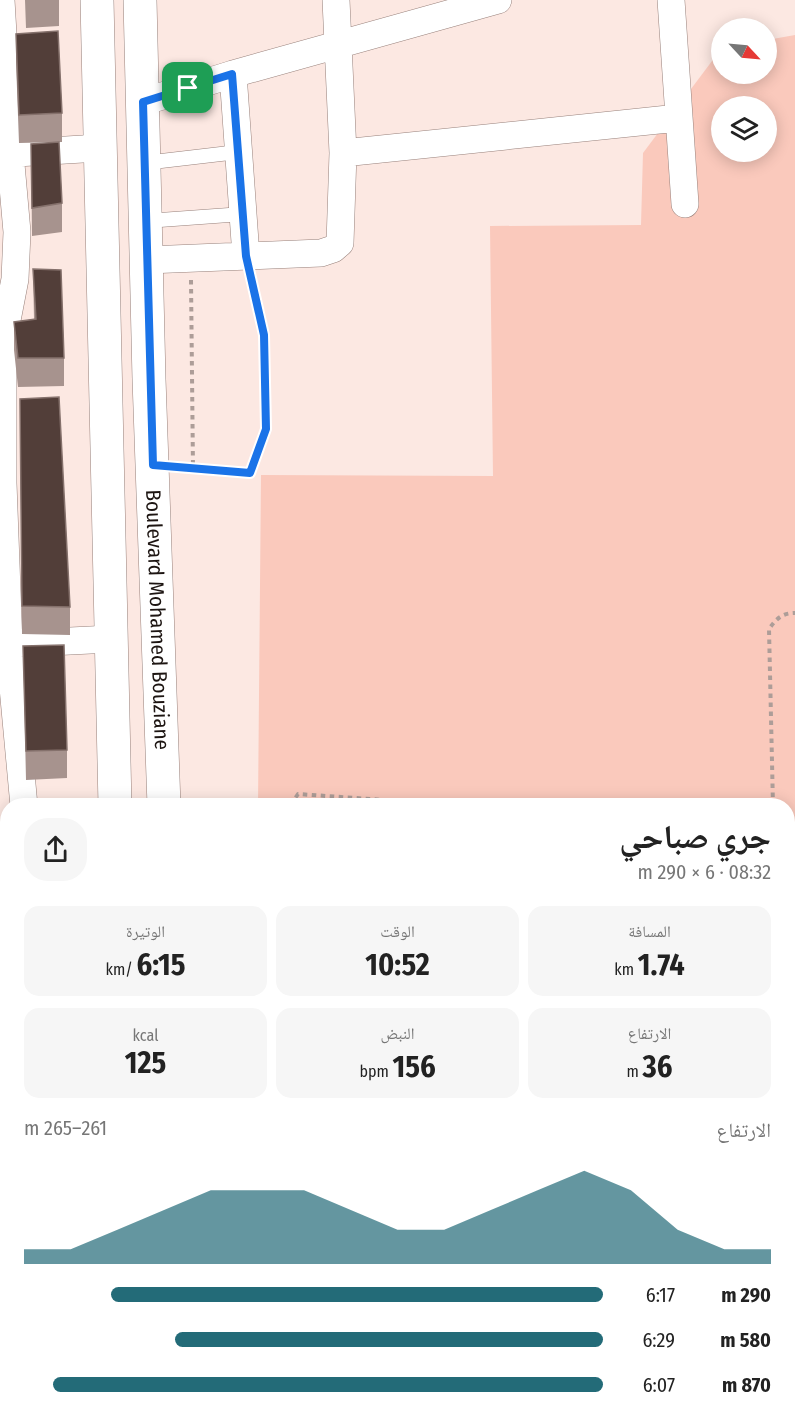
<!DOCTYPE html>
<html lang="ar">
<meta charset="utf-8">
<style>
body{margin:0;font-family:"Fira Sans Condensed","Noto Naskh Arabic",sans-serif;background:#f6f6f6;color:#222;direction:rtl;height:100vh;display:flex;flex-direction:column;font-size:22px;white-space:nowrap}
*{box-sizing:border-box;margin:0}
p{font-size:20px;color:#767676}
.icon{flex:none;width:33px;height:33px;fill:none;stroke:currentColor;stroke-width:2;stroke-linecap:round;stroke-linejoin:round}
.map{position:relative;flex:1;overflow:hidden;direction:ltr}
.drawer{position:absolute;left:0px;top:798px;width:795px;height:622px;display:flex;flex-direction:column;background:#fff;border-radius:24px 24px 0 0;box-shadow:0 3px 15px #0003;direction:rtl}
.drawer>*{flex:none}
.needle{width:39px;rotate:116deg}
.tools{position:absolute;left:711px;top:18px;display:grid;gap:12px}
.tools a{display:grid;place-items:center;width:66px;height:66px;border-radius:50%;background:#fff;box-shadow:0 3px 15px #0003;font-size:30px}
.pin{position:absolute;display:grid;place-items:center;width:51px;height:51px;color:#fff;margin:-26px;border-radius:12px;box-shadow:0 3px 9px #0006}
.round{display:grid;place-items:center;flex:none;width:63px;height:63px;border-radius:24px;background:#f6f6f6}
.head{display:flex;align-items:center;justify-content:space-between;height:102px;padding:0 24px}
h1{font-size:33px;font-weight:700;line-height:45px}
.stats{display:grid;grid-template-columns:repeat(3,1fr);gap:9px;height:102px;padding:6px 24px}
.stats div{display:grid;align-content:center;border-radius:15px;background:#f6f6f6;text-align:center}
.stats b{font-size:30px;font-weight:700}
.stats small{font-size:16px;font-weight:400}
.stats p{font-size:16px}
.chart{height:168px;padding:12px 24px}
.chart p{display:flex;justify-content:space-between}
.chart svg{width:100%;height:108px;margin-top:6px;fill:#236b78;opacity:.7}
ul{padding:0 24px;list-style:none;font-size:20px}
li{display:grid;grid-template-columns:96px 72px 1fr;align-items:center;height:45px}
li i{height:15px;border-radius:8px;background:#236b78}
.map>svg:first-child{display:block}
</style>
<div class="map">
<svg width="795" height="1420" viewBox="0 0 795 1420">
<rect width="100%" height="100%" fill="#fce8e2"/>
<path fill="#fac9bc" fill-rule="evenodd" d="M795,35V1420H589V1413H788V806H258L261,475L493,476L490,226L641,225L643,153L721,49L722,74H766L767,40ZM722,106H766V152H722Z"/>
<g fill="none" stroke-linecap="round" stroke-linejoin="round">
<g stroke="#98817b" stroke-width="15">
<path id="service" d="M144,163L238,152
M146,221L243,214
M294,1413L295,1420"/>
</g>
<g stroke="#98817b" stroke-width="28">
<path id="minor" d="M1,0L10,153L17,232L15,279L3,341V483L9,644L24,806
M671,0L685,204
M233,74L246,256
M143,102L233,74L498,0
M343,153L678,118
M0,154L99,148
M147,260L321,253L333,249L340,243L343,153L336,0
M9,644L111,639
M0,903H8
M0,1028L8,1027
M28,1413V1420
M385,1413V1420
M510,1413V1420"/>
</g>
<g stroke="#98817b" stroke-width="34">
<g id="tertiary">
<path d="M97,0L115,806"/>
<path id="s1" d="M140,0L149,379L164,806"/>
<path d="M135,1413V1420"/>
<path d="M183,1413L184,1420"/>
</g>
</g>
<path stroke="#ad9d98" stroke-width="4" stroke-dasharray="4.5 4.5" stroke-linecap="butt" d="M191,280L193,469
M177,467L250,473L266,429L264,335L251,279
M294,806V800L298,794L470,806
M773,806L769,629C776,619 782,613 795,613
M788,1012H795"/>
<use href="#service" stroke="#fff" stroke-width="14"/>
<use href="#minor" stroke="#fff" stroke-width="27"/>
<use href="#tertiary" stroke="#fff" stroke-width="33"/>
</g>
<path fill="#a7938e" d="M25,0H59V26L26,28Z
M16,34L62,113V142L19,143L16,62Z
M31,144L62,203V232L32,236Z
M33,269L64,358V386L18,387L14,350V322L34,319Z
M20,399L70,607V635L22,634Z
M23,646L67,750V778L26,780Z
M48,1413H114V1420H49Z
M331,1413H375V1419L331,1420Z
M408,1413H463V1418L408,1420Z"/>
<path fill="#523e39" stroke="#85716c" stroke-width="1.5" d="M58,31L62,113L19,115L16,34Z
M59,142L62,203L32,208L31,144Z
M33,269L61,270L64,358H18L14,322L36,319Z
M59,397L70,607L22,606L20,399Z
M64,645L67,750L26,751L23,646Z"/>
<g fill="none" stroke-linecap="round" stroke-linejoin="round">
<g stroke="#fff" stroke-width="12">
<path id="route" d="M232,74L246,256L264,335L266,429L250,473L153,465L143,102Z"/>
</g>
<use href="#route" stroke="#1a73e8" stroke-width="8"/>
</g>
<g text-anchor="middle" stroke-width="6" stroke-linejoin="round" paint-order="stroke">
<g font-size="21" fill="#1d1512" stroke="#fff">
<text dy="7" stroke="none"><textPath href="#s1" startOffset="620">Boulevard Mohamed Bouziane</textPath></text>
</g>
</g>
</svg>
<div class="tools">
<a><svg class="needle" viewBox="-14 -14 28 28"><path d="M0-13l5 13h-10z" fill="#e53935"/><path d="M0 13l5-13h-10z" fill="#767676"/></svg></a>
<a><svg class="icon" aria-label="layers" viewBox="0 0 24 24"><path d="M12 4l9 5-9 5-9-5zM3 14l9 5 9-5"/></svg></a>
</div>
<div class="pin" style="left:188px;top:88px;background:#1e9e55"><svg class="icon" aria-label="arrive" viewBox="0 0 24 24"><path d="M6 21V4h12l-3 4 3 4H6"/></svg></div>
<section class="drawer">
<div class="head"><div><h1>جري صباحي</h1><p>08:32 · 6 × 290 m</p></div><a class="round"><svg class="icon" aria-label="share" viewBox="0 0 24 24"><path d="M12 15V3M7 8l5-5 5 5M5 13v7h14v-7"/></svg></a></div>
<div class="stats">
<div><p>المسافة</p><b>1.74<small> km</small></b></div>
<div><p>الوقت</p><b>10:52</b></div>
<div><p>الوتيرة</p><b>6:15<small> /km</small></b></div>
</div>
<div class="stats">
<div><p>الارتفاع</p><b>36<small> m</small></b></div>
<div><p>النبض</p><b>156<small> bpm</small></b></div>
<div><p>kcal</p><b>125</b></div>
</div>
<div class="chart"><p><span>الارتفاع</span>261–265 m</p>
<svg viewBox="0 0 160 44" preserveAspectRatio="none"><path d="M0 44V38L10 38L20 30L30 22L40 14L50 14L60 14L70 22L80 30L90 30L100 22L110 14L120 6L130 14L140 30L150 38L160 38V44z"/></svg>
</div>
<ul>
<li><b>290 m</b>6:17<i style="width:85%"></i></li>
<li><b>580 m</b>6:29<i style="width:74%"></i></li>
<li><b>870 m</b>6:07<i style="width:95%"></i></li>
</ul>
</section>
</div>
